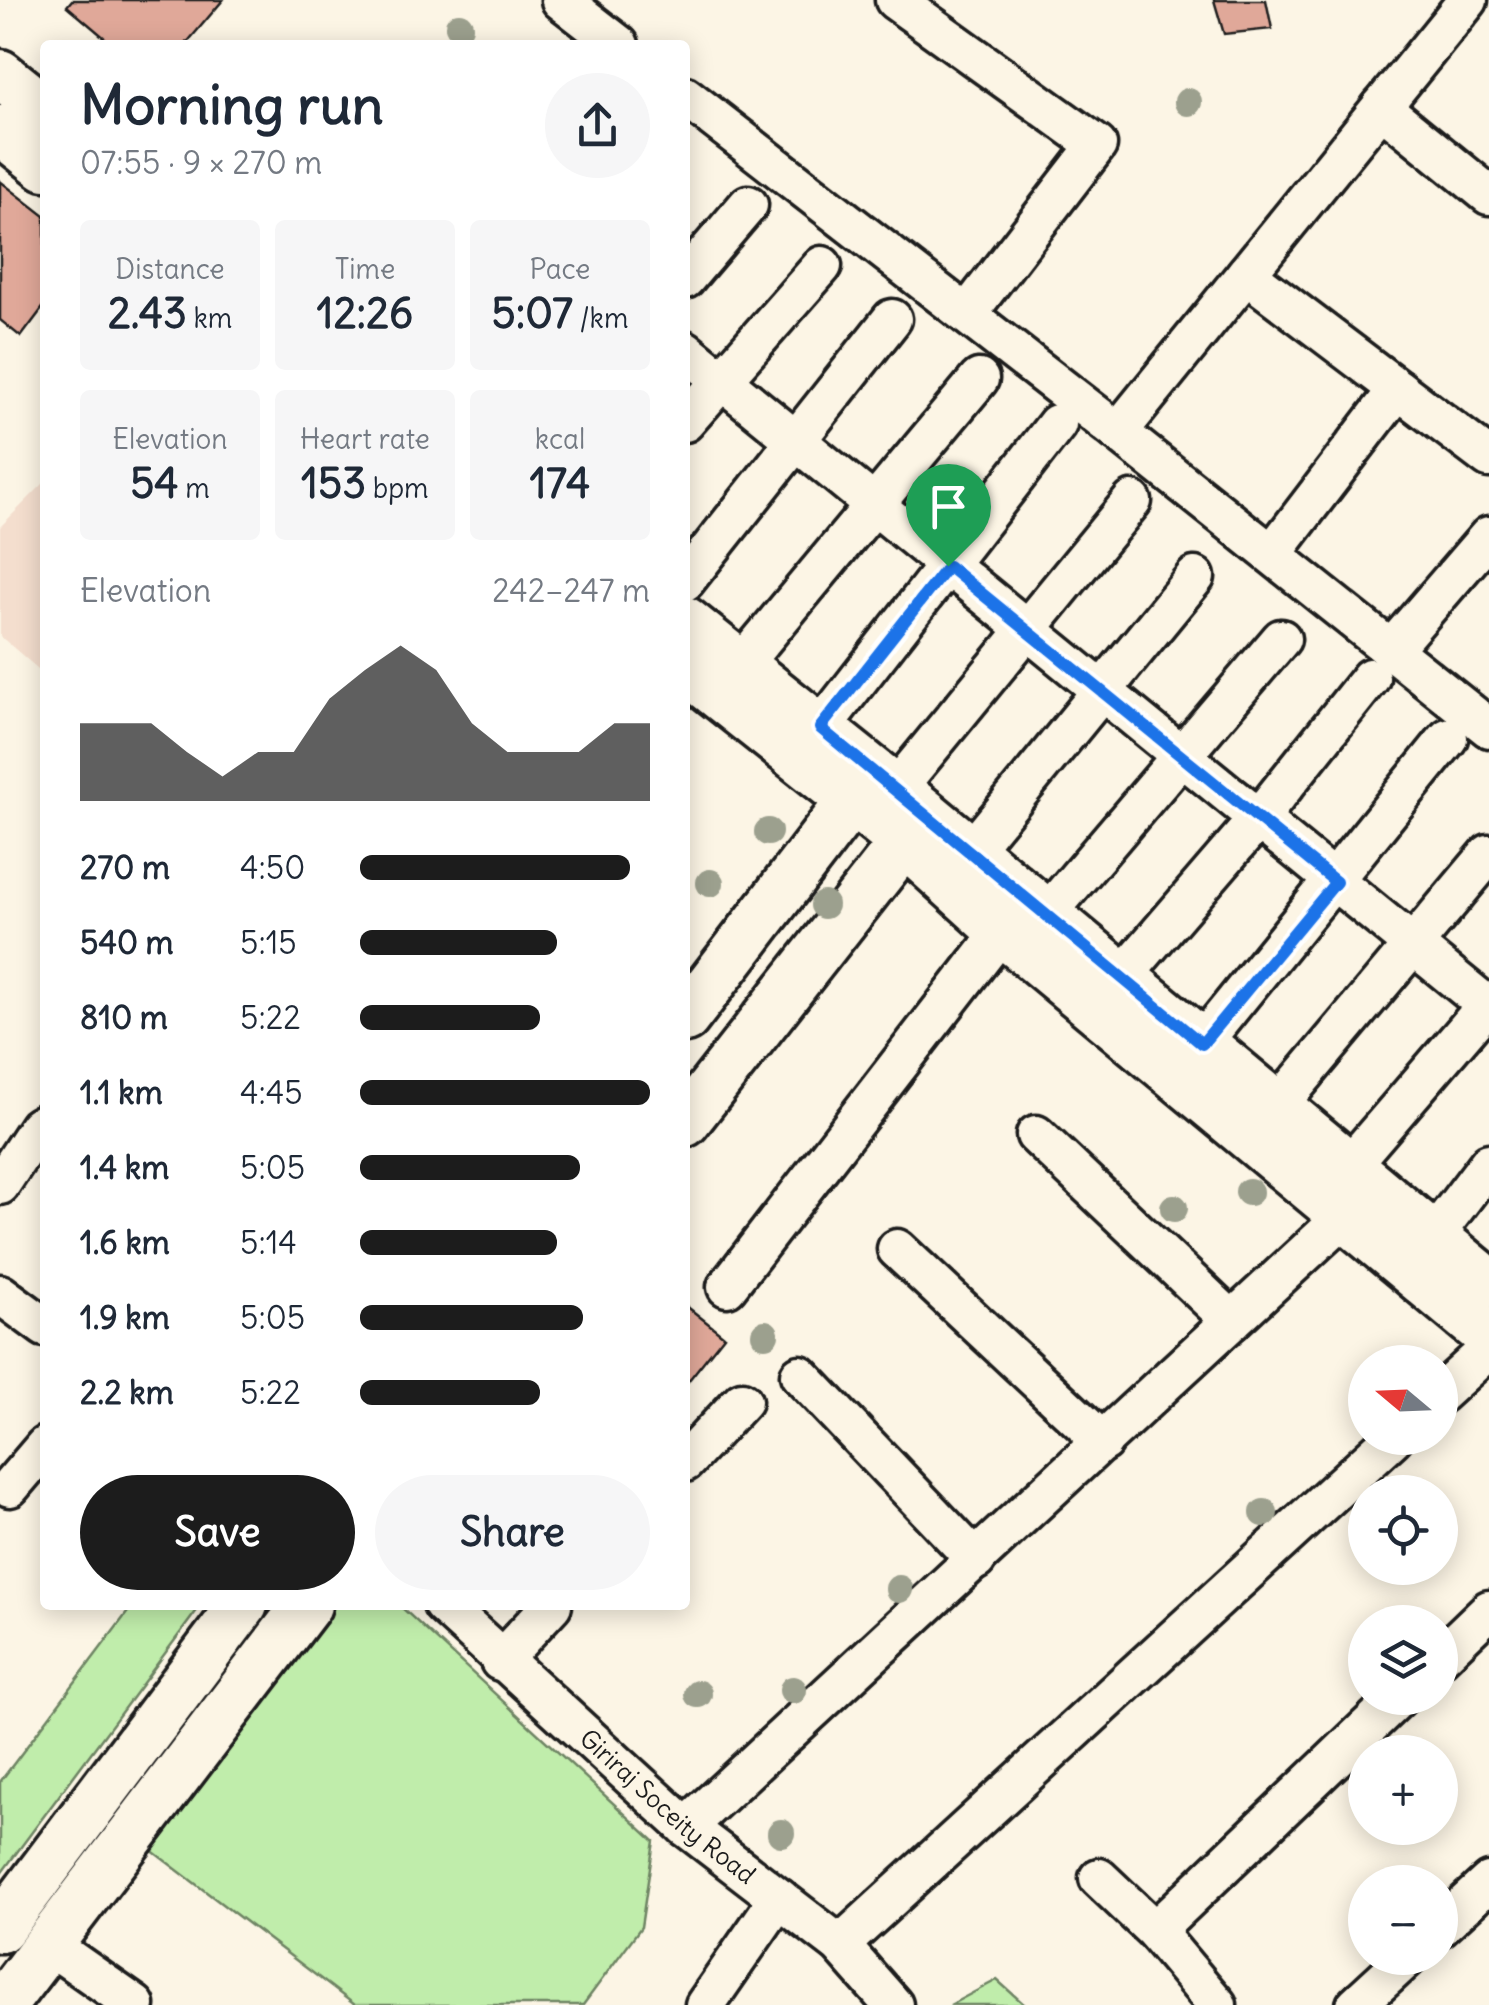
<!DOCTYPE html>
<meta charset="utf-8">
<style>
body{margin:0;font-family:Delius,sans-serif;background:#f6f6f7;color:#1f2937;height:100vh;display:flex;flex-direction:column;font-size:38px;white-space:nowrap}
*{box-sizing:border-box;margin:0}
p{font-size:32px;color:#747a83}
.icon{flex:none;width:55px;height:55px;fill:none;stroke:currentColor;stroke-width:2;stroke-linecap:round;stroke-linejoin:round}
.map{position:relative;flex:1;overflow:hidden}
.side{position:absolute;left:40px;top:40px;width:650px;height:1570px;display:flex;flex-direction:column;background:#fff;border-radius:10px;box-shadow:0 5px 25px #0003}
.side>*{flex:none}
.needle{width:65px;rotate:289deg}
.buttons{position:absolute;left:1348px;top:1345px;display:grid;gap:20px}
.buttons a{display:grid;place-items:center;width:110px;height:110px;border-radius:50%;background:#fff;box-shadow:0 5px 25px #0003;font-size:50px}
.pin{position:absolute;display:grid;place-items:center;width:85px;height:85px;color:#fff;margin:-102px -42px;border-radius:50% 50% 50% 0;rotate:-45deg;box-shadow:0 0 10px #0007}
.pin .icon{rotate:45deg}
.round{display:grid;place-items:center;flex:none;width:105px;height:105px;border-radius:52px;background:#f6f6f7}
.headline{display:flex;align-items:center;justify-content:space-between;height:170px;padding:0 40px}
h1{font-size:55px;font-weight:700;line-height:75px}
.stats{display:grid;grid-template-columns:repeat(3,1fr);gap:15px;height:170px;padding:10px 40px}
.stats div{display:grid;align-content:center;border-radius:10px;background:#f6f6f7;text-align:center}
.stats b{font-size:42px;font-weight:700}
.stats small{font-size:28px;font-weight:400}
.stats p{font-size:28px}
.chart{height:280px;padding:20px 40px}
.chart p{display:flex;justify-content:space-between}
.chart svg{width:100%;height:180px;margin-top:10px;fill:#1c1c1c;opacity:.7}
.cta{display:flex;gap:20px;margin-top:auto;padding:20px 40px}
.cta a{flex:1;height:115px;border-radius:60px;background:#1c1c1c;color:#fff;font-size:40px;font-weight:700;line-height:115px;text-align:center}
.cta a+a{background:#f6f6f7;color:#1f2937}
ul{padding:0 40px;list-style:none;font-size:32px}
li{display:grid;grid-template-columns:160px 120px 1fr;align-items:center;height:75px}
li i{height:25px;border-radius:12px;background:#1c1c1c}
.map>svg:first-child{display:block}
</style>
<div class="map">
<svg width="1489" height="2005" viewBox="0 0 1489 2005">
<rect width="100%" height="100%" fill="#fcf5e5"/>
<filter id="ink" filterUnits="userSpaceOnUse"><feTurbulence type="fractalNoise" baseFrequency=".01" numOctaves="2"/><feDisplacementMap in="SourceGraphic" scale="20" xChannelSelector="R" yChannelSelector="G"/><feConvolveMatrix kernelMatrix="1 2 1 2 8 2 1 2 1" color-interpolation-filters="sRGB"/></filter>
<g filter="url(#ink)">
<path fill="#f4dece" d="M45,482V675L0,636V527Z"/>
<path fill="#c0edab" stroke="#6e8464" stroke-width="2.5" d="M133,1605H201L0,1875V1782Z
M331,1605H399L654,1841L641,1927L583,2005H355L151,1850Z
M997,1980L1025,2005H950Z"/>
<path fill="#e0a899" stroke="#1c1c1c" stroke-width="2.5" d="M72,0H223L185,45H113L67,6Z
M1214,0H1266L1272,29L1224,34Z
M0,181L45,216V305L21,337L0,320Z
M685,1305L724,1336L685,1385Z"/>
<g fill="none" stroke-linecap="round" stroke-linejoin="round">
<g stroke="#1c1c1c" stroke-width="45">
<g id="minor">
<path d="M561,0L619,45"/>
<path d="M895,0L1097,145L967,314"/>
<path d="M685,96L1118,432L1468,0"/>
<path d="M1381,107L1489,195"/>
<path d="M1246,274L1489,458"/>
<path d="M685,279L748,205"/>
<path d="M685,350L1489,1007"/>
<path d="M685,422L822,266"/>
<path d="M1118,432L1489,728"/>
<path d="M1272,554L1398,389"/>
<path d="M685,581L892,319"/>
<path d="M1391,650L1489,536"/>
<path d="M741,665L979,379"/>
<path d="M820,729L1057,424"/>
<path d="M896,789L1132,501"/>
<path d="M971,851L1195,577"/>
<path d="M1047,914L1281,639"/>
<path d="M1122,977L1258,819L1370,678"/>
<path d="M1201,1044L1448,738"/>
<path d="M1277,1107L1489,854"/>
<path d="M1036,1135L1232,1321"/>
<path d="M1349,1166L1489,1003"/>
<path d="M0,1185L38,1127L45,1123"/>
<path d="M1433,1237L1489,1163"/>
<path d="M897,1249L1103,1442"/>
<path d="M727,1287L1002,931"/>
<path d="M0,1294L45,1327"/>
<path d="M800,1375L976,1560"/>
<path d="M1440,1394L1489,1349"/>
<path d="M685,1462L742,1401"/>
<path d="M10,1487L45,1446"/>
<path id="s1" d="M443,1605L686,1827L840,1945L893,2005"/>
<path d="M1440,1657L1489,1610"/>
<path d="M500,1661L552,1605"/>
<path d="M686,1827L1346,1215"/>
<path d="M1099,1878L1155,1931L1217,2005"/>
<path d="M1440,1927L1489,1882"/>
<path d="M1155,1931L1398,1698"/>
<path d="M48,1944L135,2005"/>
<path d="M840,1945L1393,1438"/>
<path d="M705,2005L779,1898"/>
<path d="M1356,2005L1407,1958"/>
</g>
</g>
<g stroke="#1c1c1c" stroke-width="55">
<path id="tertiary" d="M0,74L45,110
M0,130L45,166
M685,621L926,814L1489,1283
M685,668L905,843L1002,931L1489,1336
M685,1018L871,775
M685,1122L924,817
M0,1928L243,1605
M2,2005L307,1605"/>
</g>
<use href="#minor" stroke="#fcf5e5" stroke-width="38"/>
<use href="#tertiary" stroke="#fcf5e5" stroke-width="48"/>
</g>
<g fill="#9ca08e">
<circle cx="459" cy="26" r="14"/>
<circle cx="1188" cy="102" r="14"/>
<circle cx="768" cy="832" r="14"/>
<circle cx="710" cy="883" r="14"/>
<circle cx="824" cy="905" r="14"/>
<circle cx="1249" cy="1192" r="14"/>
<circle cx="1174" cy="1208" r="14"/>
<circle cx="765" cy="1334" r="14"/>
<circle cx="1264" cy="1513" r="14"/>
<circle cx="899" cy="1589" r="14"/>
<circle cx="793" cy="1690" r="14"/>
<circle cx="698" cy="1694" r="14"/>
<circle cx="781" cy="1833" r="14"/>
</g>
</g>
<g fill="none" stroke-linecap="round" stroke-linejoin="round" filter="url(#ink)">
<g stroke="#fff" stroke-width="20">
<path id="route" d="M948,566L1336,882L1202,1044L820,728Z"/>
</g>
<use href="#route" stroke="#1a73e8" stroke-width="12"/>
</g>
<g text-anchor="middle" stroke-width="10" stroke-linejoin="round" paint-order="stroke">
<g font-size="25" fill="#1c1c1c" stroke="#fcf5e5">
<text dy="9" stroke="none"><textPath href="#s1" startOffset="302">Giriraj Soceity Road</textPath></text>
</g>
</g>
</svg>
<div class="buttons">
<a><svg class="needle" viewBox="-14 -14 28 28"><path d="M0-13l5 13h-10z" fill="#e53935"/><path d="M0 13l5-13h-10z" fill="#747a83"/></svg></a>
<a><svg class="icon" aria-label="locate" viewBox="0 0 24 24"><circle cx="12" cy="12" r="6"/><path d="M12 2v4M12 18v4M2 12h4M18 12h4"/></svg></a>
<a><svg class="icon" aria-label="layers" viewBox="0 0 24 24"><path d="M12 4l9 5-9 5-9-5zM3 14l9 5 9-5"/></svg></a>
<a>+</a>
<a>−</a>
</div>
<div class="pin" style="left:948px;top:566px;background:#1e9e55"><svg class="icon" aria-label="arrive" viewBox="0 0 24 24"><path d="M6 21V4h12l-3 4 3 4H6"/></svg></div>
<section class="side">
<div class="headline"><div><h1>Morning run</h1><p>07:55 · 9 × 270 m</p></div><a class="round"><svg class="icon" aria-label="share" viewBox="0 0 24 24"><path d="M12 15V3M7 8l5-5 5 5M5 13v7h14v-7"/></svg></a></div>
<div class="stats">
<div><p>Distance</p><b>2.43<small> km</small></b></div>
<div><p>Time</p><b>12:26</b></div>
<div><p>Pace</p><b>5:07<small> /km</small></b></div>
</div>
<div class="stats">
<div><p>Elevation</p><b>54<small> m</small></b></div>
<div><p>Heart rate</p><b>153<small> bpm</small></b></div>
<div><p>kcal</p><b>174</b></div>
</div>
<div class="chart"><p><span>Elevation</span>242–247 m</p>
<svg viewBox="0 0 160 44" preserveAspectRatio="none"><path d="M0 44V25L10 25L20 25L30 32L40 38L50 32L60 32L70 19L80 12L90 6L100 12L110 25L120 32L130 32L140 32L150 25L160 25V44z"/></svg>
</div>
<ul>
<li><b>270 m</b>4:50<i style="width:93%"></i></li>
<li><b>540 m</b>5:15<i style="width:68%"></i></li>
<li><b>810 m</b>5:22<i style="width:62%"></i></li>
<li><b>1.1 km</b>4:45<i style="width:100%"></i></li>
<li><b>1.4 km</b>5:05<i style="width:76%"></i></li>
<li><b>1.6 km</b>5:14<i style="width:68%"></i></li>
<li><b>1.9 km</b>5:05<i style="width:77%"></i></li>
<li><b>2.2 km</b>5:22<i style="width:62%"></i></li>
</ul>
<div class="cta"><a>Save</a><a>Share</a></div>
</section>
</div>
